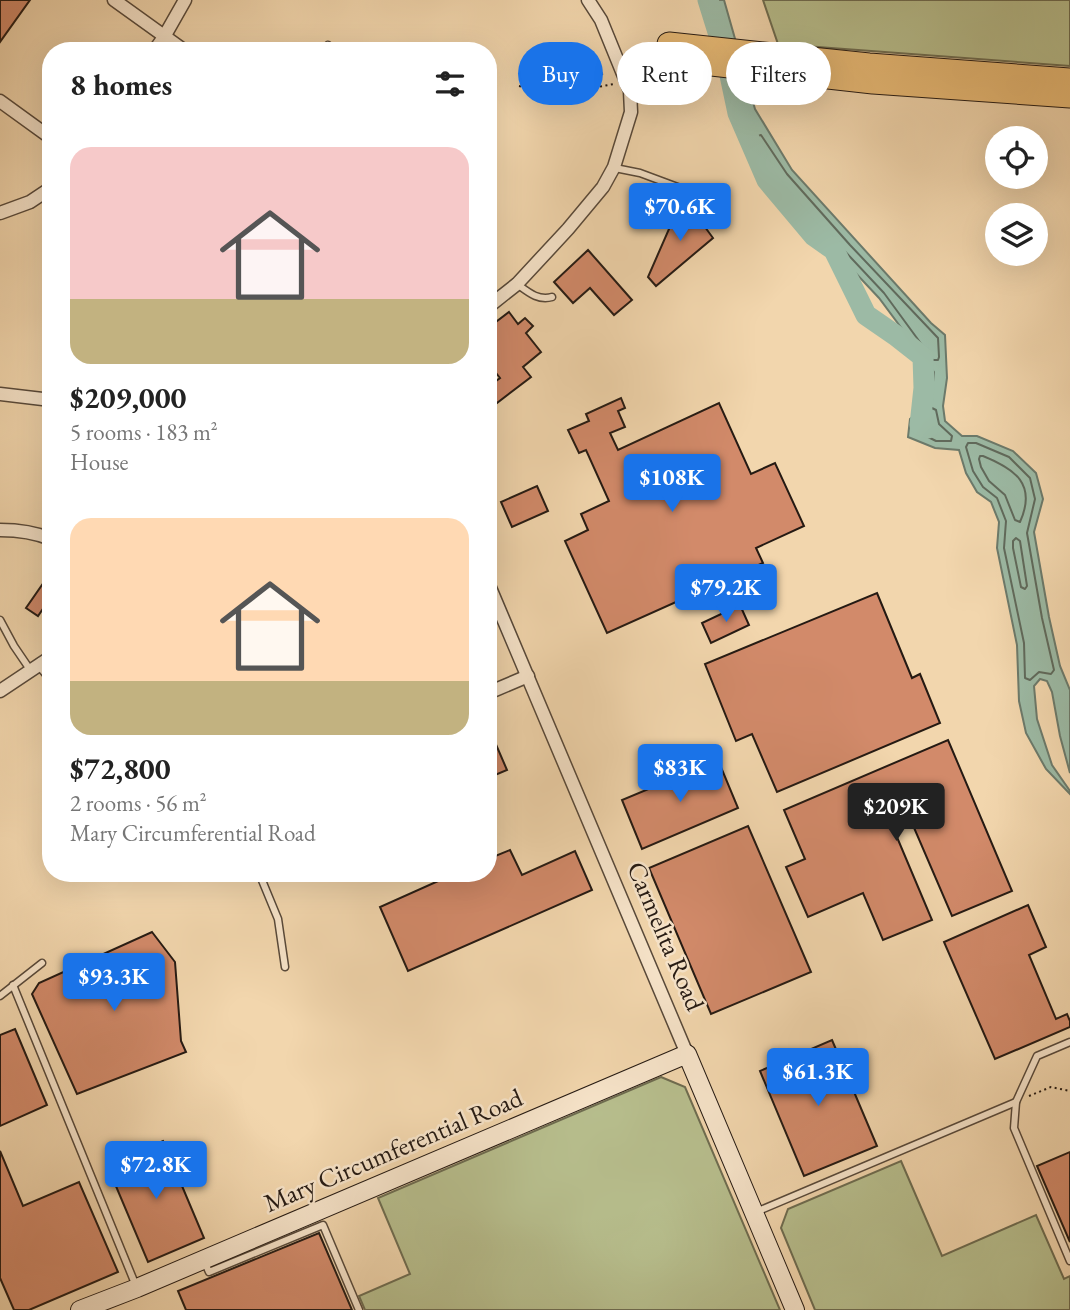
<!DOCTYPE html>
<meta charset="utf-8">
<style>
:root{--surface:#fff;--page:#f6f6f6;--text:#222;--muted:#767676;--accent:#1a73e8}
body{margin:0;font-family:"EB Garamond",serif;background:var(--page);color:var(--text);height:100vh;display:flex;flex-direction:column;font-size:26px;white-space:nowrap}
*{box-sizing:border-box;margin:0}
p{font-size:23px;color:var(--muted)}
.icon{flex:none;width:38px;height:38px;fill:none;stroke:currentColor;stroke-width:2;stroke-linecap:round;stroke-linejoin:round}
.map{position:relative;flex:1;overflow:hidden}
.drawer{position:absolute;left:42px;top:42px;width:455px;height:840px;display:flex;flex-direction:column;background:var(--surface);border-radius:28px;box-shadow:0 7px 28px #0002}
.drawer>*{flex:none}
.top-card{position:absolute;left:518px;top:42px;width:446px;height:63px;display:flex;gap:14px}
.controls{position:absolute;left:985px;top:126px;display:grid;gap:14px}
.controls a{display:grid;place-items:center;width:63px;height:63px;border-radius:50%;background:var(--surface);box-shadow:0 7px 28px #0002;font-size:35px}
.price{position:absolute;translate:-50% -60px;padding:0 16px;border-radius:7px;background:var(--accent);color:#fff;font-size:23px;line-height:46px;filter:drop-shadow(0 2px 4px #0008)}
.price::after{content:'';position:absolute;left:50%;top:42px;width:21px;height:16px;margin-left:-10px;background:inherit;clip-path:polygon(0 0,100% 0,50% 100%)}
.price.on{background:#222;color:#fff}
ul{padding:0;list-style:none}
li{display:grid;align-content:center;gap:14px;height:371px;padding:0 28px}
li span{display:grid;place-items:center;height:217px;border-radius:21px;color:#555}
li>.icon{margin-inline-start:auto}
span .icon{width:126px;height:126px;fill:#fffc;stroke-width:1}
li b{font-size:30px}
h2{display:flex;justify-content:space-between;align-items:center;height:84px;padding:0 28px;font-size:30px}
.tag{padding:0 24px;border-radius:32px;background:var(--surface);box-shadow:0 7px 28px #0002;font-size:24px;line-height:63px}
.tag.on{background:var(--accent);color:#fff}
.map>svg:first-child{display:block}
.green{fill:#b7be8d;stroke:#6e6c50;stroke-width:2}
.water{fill:#9cbaa5;stroke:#6c7a6b;stroke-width:2}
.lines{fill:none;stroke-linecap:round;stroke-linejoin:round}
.shore{stroke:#606a5c;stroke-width:2}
.river{stroke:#9cbaa5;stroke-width:21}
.building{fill:#d28a6a;stroke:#251a13;stroke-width:2}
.lane-casing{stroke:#58493a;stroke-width:9}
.street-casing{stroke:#58493a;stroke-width:15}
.secondary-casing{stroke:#251a13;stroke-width:20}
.highway-casing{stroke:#251a13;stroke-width:25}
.path{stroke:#251a13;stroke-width:2;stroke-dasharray:2 3.5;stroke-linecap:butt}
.lane{stroke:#f7e4ca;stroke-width:6}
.street{stroke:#f7e4ca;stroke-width:12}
.secondary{stroke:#f7e4ca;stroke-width:18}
.highway{stroke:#e9bb76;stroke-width:23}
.labels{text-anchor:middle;stroke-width:5;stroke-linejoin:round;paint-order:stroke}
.street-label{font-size:26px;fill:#251a13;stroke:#f7e4ca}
</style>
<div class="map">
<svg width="1070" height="1310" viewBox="0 0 1070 1310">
<rect width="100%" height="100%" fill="#f2d6ad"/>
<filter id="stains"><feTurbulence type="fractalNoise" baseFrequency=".00286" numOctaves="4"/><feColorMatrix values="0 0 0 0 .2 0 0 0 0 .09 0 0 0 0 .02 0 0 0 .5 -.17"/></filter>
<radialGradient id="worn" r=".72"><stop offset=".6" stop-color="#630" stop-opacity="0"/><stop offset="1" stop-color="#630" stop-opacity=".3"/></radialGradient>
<g class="green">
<path d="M763 0H1070V66L778 44Z"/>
<path d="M661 1077 685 1087 780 1310H365L359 1296 410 1274 378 1198Z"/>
<path d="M901 1161 942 1256 1036 1215 1064 1279 1070 1276V1310H815L781 1228 788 1209Z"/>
</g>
<path class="water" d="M708 0H724L755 109 792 170 931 323 945 335 947 378 943 406 945 421 962 436H977L1013 451 1036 473 1043 499 1034 532 1049 617 1060 666 1070 690V773L1060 736 1052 692 1047 681 1040 679 1034 686 1037 719 1052 765 1070 791V794L1046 769 1026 733 1019 701 1017 645 997 548 999 522 991 502 977 492 966 473 959 450 935 448 908 437 910 419C929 401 932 400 934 372L879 298 834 250 814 236 767 180 738 113 727 61Z"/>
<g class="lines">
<g class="shore">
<path d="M761 135 787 174 850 245 938 338 939 357 938 360H933L884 293 839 245 818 231 773 176 757 139 758 136Z"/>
<path d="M932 408 936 410 939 424 952 436 951 441H936L916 431 917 422Z"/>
<path d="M968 443H976L1009 457 1030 478 1035 499 1027 533 1042 618 1054 670 1051 674 1039 672 1030 680 1025 678 1024 643 1004 548 1006 521 997 498 983 487 973 471 966 447Z"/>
<path d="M980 456H983C1015 469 1037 484 1020 522L1015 520 1005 495 989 481 981 467 979 459Z"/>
<path d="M1016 538 1020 541 1027 586 1025 589 1021 587 1013 548V541Z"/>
</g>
<path class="river" d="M708 0 727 61 738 113 767 180 814 236 834 250 866 315 895 335 923 357 924 388 920 425 928 428"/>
</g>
<g class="building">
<path d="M0 0H30L0 42Z"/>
<path d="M584 50 591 63 594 61 602 74 590 81 580 63 577 64 573 56Z"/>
<path d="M683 197 713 238 656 286 648 277Z"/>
<path d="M588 250 632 300 614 315 590 288 573 303 554 282Z"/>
<path d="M509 312 518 324 525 318 533 326 526 333 541 352 523 367 531 377 493 406 488 400V387L500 378 488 363V328Z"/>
<path d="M621 398 625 408 618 411 625 427 610 433 618 450 719 403 751 474 775 463 804 526 756 548 763 563 607 633 565 541 588 530 581 514 609 501 586 450 579 453 568 430 589 421 586 414Z"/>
<path d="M537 486 548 511 512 527 501 502Z"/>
<path d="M51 572V597L38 616 26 608Z"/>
<path d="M877 593 912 678 920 674 940 723 777 792 752 734 736 741 705 664Z"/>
<path d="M740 605 749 625 711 643 702 623Z"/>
<path d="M488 726 507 770 488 778Z"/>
<path d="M948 740 1012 891 952 916 909 816 891 823 932 920 883 940 863 893 808 917 786 867 805 859 784 810Z"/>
<path d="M718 760 738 808 642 849 622 800Z"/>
<path d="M748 826 811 972 711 1014 649 868Z"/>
<path d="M510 850 522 875 575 851 592 890 408 971 380 907 456 873H488V859Z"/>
<path d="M1028 905 1046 947 1029 955 1056 1019 1067 1014 1070 1021V1027L995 1059 944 942Z"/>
<path d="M152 932 175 962 181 1041 186 1052 77 1094 32 994 39 983Z"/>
<path d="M15 1029 47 1105 0 1126V1035Z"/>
<path d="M832 1040 877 1146 804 1176 760 1071Z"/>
<path d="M163 1141 204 1238 148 1262 107 1165Z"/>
<path d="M0 1151 23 1206 79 1182 118 1272 29 1310H14L0 1278Z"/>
<path d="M1070 1152V1242L1037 1166Z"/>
<path d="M319 1233 352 1310H186L178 1291Z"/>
</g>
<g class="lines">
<g class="lane-casing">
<g id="lane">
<path d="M324 51 328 45"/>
<path d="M615 168 640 173 683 189"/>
<path d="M517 284C528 292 538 301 552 297"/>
<path d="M0 620 14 646 31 671"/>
<path d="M259 873 278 919 285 967"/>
<path d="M13 985 136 1286"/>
<path d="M0 996 42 963"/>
<path d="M1070 1042 1037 1056 1016 1102 1014 1128 1070 1261"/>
<path d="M756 1212 1016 1102"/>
<path d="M205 1263 209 1272 323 1225 359 1310"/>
</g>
</g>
<g class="street-casing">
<g id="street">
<path d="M114 0 185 51"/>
<path d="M154 51 164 37 185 0"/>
<path d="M0 101 51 138"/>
<path d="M0 213 30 202 51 188"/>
<path d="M488 307 517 284 568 229 603 187 614 167 631 112 630 91 601 20 588 0"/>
<path d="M0 394 51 400"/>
<path d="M0 530C18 530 34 532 51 539"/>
<path d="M488 583 687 1054"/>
<path d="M41 664 51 676"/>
<path d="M0 691 51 657"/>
<path d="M488 693 528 676"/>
</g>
</g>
<g class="secondary-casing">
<path id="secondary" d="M80 1310 137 1288 687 1054 795 1310"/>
</g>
<g class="highway-casing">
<g id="highway">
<path d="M669 44 869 65 1070 80"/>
<path d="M676 60 873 82 1070 96"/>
</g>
</g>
<g class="path">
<path d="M519 86 558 94 614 84"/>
<path d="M640 86 658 92 667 86 668 76"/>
<path d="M1029 1096 1051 1087 1070 1091"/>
</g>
<use href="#lane" class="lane"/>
<use href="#street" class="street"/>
<use href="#secondary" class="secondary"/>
<use href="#highway" class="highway"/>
</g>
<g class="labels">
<g class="street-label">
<text transform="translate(666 936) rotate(67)" y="9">Carmelita Road</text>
<text transform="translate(393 1150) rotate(-23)" y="9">Mary Circumferential Road</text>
</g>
</g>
<rect width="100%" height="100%" filter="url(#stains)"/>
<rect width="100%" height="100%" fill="url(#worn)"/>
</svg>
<div class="controls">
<a><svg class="icon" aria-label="locate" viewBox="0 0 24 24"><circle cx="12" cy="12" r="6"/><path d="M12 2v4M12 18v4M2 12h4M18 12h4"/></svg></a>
<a><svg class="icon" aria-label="layers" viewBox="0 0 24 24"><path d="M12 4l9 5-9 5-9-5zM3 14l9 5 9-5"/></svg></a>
</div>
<b class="price" style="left:680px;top:243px">$70.6K</b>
<b class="price" style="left:672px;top:514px">$108K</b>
<b class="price" style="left:726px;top:624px">$79.2K</b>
<b class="price" style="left:680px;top:804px">$83K</b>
<b class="price on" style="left:896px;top:843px">$209K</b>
<b class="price" style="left:114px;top:1013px">$93.3K</b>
<b class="price" style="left:818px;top:1108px">$61.3K</b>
<b class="price" style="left:156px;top:1201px">$72.8K</b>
<div class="top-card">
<a class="tag on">Buy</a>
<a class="tag">Rent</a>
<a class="tag">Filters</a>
</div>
<section class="drawer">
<h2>8 homes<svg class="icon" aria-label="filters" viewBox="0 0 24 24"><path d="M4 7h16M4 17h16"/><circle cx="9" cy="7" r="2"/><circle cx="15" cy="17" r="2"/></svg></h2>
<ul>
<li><span style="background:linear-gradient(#f6c9c9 70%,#c2b280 0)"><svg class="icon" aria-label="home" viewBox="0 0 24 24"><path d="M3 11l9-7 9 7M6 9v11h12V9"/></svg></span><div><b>$209,000</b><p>5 rooms · 183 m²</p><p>House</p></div></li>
<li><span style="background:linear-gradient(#ffd9b3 75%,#c2b280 0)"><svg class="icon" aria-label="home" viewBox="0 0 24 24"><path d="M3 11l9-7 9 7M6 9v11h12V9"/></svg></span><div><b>$72,800</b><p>2 rooms · 56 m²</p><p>Mary Circumferential Road</p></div></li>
</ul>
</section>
</div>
